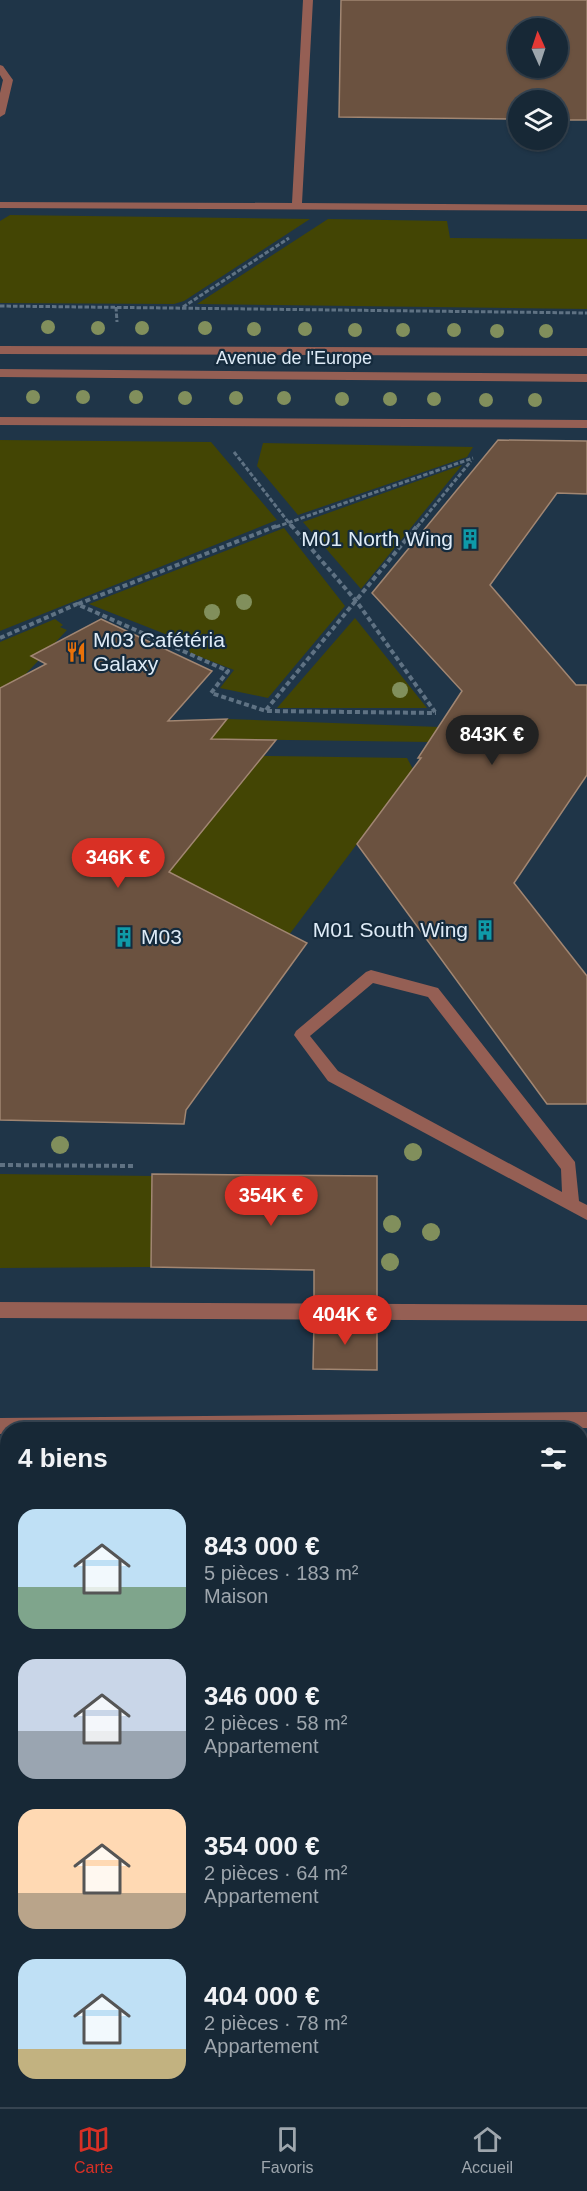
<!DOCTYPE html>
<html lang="fr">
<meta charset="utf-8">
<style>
:root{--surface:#172836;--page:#20303e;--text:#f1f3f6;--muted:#9ea6ad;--line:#364451;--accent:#d93025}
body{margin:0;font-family:Arial,sans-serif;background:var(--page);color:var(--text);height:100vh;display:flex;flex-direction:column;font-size:22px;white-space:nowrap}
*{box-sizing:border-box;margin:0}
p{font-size:20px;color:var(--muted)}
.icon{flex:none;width:33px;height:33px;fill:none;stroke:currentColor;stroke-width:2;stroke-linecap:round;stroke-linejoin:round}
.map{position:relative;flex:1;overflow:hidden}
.details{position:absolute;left:0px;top:1422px;width:588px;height:686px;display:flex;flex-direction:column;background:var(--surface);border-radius:24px 24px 0 0;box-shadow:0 2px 4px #0004,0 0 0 2px var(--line)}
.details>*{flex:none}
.needle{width:39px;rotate:357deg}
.buttons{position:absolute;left:508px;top:18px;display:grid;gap:12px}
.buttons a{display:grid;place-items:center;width:60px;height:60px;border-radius:50%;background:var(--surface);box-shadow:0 2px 4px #0004,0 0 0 2px var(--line);font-size:30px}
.price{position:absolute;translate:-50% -51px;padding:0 14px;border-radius:21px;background:var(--accent);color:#fff;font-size:20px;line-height:39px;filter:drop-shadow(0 2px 3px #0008)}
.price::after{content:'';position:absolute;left:50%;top:36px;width:18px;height:14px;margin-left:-9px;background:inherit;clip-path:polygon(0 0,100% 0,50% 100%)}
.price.selected{background:#222;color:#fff}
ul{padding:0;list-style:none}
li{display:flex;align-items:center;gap:18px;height:150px;padding:0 18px}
li span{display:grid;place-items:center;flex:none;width:168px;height:120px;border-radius:18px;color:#555}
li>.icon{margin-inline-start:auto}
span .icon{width:72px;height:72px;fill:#fffc;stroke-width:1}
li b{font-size:26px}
h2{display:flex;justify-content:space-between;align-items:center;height:72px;padding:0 18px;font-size:26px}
.menu{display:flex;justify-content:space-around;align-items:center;height:84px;border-top:2px solid var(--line);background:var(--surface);font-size:16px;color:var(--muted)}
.menu a{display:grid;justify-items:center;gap:3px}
.menu .selected{color:var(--accent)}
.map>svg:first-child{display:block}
.green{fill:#434504}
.building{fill:#6b5240;stroke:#a18672;stroke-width:1.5;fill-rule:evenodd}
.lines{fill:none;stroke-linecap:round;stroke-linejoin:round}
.path-far2{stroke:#5f7283;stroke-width:3;stroke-dasharray:4.5 2;stroke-linecap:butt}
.path-far1{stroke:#5f7283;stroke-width:4;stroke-dasharray:5 3;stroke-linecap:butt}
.path{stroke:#5f7283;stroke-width:4.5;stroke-dasharray:8 4;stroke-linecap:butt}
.lane{fill:#955f54;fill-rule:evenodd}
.street{fill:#955f54;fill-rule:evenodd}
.tree{fill:#818f5c}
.labels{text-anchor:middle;stroke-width:4.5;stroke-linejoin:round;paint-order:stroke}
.far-street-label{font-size:18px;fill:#deebf7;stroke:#152b3d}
.poi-label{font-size:21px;fill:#deebf7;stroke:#152b3d;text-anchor:end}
</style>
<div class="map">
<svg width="587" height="2107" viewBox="0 0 587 2107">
<rect width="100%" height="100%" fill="#1f3548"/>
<g class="green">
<path d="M10 215 310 219 184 301 174 304 0 303V221Z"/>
<path d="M328 219 447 221 450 238 587 239V309L197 304Z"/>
<path d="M0 440 211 442 277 520 0 631Z"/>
<path d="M263 443 473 447 467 457 298 515 257 466Z"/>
<path d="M462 465 361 589 303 522Z"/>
<path d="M284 528 345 606 268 698 220 688 234 670 190 653 188 643 89 604Z"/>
<path d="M355 618 427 708H277Z"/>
<path d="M55 619 63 625 60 627 67 630 53 645 32 656 39 660 0 701V642Z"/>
<path d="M227 719 439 727 428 742 211 739Z"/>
<path d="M197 755 407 758 413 769 277 951 234 906 196 886 153 892Z"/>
<path d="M0 1174 152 1176 151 1267 0 1268Z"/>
</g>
<g class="building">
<path d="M341 0H587V120H558V100H519V119L339 117ZM519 28H558V68H519Z"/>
<path d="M498 440 587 441V494L557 493 490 585 576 685H587V775L514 883 587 976V1104H547L357 844 421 758H418L462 691 372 593Z"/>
<path d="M101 619 212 671 168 721 227 719 211 739 276 740 169 872 307 943 186 1110 184 1124 0 1120V688L46 664 31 656Z"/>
<path d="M152 1174 377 1176V1302L314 1301V1270L151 1267Z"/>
<path d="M314 1322H377V1370L313 1369Z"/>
</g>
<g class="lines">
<g class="path-far2">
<path d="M0 306 587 313"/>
<path d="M116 307 117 322"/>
<path d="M183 307 289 238"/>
<path d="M234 452 292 527"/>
<path d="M276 527 473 458"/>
<path d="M417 527 471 461"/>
</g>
<g class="path-far1">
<path d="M291 525 357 602 435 712"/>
<path d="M78 604 279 525"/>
<path d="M0 638 77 604 228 671 211 693 266 711 436 713"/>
<path d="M266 710 418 525"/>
<path d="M0 1165 136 1166"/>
</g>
<g class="path">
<path d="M0 1922 8 1920"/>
<path d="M580 1967H587"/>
</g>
<g class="lane">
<path d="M303 0H313L302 203 587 205V211L0 208V202L292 203Z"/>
<path d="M0 65 3 66 13 80 5 114 0 117V93L3 80 0 75Z"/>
<path d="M0 346 587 348V356L0 354Z"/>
<path d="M0 369 587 374V382L0 377Z"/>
<path d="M0 417 587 420V428L0 425Z"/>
<path d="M371 970 438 988 575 1162 579 1201 587 1205V1220L328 1081 294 1035 296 1031 366 972ZM373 983 428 997 561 1169 562 1192 338 1071 310 1036Z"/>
<path d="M0 1302 587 1305V1321L0 1318Z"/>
<path d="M587 1412V1428L8 1430V1434H0V1418Z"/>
</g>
<g class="street">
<rect x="0" y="1995" width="8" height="20"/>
<rect x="580" y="2007" width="7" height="20"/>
</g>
</g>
<g class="tree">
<circle cx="48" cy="327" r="7"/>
<circle cx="98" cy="328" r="7"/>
<circle cx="142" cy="328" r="7"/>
<circle cx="205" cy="328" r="7"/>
<circle cx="254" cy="329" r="7"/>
<circle cx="305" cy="329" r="7"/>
<circle cx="355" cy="330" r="7"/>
<circle cx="403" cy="330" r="7"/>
<circle cx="454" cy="330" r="7"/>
<circle cx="497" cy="331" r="7"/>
<circle cx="546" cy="331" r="7"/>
<circle cx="33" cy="397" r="7"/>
<circle cx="83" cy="397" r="7"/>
<circle cx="136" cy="397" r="7"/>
<circle cx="185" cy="398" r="7"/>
<circle cx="236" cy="398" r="7"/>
<circle cx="284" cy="398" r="7"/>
<circle cx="342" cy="399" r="7"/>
<circle cx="390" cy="399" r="7"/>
<circle cx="434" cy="399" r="7"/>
<circle cx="486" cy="400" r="7"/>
<circle cx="535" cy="400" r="7"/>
<circle cx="244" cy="602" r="8"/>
<circle cx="212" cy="612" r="8"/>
<circle cx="400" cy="690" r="8"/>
<circle cx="60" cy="1145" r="9"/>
<circle cx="413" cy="1152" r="9"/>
<circle cx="392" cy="1224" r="9"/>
<circle cx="431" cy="1232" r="9"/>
<circle cx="390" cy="1262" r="9"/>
</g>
<defs>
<g id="building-bare" transform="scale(1.62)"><path d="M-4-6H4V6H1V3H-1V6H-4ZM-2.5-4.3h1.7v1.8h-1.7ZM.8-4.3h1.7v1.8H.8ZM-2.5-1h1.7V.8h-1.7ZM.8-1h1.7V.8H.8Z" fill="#0f9aa8" stroke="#152b3d" stroke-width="2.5" paint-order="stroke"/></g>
<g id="restaurant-bare" transform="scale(1.62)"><path d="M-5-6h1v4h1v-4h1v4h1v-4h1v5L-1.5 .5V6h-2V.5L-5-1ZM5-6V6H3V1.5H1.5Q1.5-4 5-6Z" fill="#e8710a" stroke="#152b3d" stroke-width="2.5" paint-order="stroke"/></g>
</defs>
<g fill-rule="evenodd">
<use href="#building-bare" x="470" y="539"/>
<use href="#restaurant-bare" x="76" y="652"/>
<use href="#building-bare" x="485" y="930"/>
<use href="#building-bare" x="124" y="937"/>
</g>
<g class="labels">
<g class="far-street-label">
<text x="294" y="364">Avenue de l'Europe</text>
</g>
<g class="poi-label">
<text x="453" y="546">M01 North Wing</text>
<text x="93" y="647" text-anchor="start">M03 Cafétéria<tspan x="93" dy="24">Galaxy</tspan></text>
<text x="468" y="937">M01 South Wing</text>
<text x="141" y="944" text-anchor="start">M03</text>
</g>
</g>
</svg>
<div class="buttons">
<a><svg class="needle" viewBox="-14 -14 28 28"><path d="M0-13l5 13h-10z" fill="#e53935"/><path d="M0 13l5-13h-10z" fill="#9ea6ad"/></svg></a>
<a><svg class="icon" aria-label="layers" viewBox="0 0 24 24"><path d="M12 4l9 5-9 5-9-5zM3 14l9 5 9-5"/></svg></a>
</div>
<b class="price selected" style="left:492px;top:766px">843K €</b>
<b class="price" style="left:118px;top:889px">346K €</b>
<b class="price" style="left:271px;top:1227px">354K €</b>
<b class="price" style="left:345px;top:1346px">404K €</b>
<section class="details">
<h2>4 biens<svg class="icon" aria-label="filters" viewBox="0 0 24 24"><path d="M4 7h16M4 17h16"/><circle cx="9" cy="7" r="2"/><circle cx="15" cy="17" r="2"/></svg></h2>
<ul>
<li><span style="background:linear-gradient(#bfe0f5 65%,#7fa58c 0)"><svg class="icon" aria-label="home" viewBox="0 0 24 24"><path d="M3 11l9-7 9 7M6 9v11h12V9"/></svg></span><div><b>843 000 €</b><p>5 pièces · 183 m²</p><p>Maison</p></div></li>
<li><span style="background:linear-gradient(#c9d6e8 60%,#9aa5b1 0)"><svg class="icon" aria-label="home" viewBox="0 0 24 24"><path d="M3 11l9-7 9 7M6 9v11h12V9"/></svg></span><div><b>346 000 €</b><p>2 pièces · 58 m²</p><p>Appartement</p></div></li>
<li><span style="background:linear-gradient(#ffd9b3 70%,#b9a48a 0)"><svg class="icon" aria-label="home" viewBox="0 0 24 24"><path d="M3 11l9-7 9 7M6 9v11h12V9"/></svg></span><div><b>354 000 €</b><p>2 pièces · 64 m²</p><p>Appartement</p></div></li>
<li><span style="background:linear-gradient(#bfe0f5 75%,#c2b280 0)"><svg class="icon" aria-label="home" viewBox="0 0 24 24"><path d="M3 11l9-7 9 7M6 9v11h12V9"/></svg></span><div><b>404 000 €</b><p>2 pièces · 78 m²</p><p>Appartement</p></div></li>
</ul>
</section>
</div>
<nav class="menu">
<a class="selected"><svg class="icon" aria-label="map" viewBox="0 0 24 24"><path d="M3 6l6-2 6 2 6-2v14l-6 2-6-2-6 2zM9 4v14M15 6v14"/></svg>Carte</a>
<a><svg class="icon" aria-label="saved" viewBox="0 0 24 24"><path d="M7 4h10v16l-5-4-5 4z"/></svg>Favoris</a>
<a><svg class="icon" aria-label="home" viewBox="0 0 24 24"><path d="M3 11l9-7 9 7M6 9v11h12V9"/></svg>Accueil</a>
</nav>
